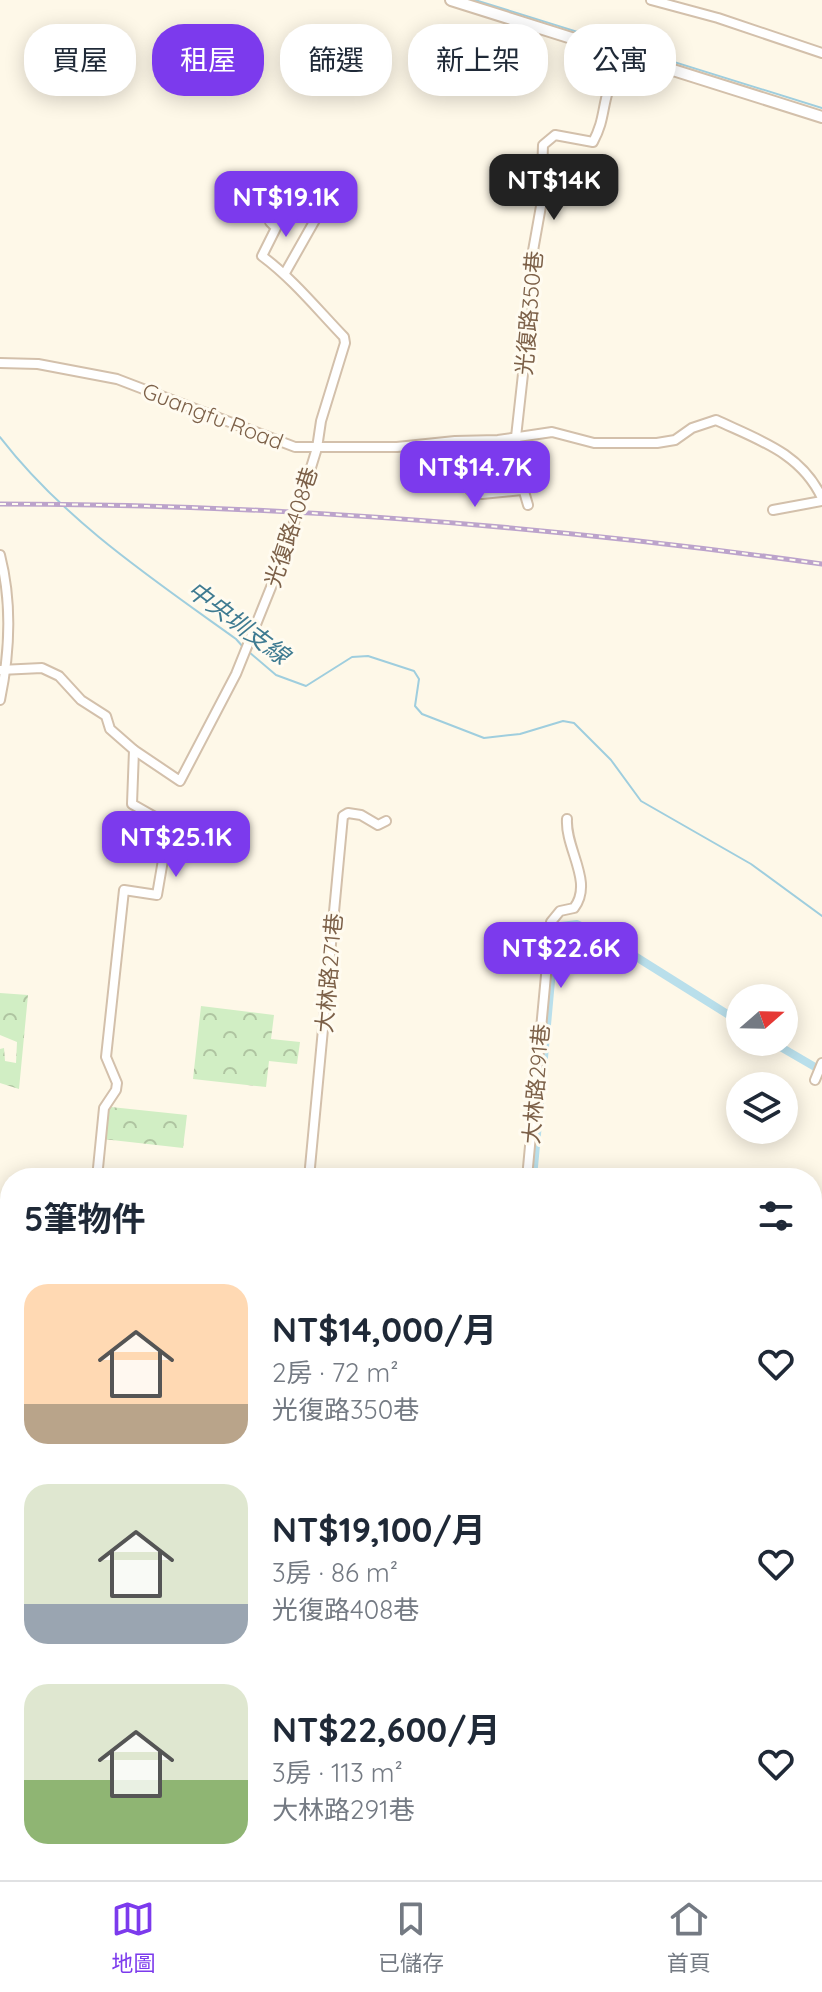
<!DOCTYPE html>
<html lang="zh-TW">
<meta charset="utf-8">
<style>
:root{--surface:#fff;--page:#f6f6f7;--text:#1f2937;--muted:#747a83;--line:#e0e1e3;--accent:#7c3aed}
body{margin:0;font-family:Quicksand,"Noto Sans TC",sans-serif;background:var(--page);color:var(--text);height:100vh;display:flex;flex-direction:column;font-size:30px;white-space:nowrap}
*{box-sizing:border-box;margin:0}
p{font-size:26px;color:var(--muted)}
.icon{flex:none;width:44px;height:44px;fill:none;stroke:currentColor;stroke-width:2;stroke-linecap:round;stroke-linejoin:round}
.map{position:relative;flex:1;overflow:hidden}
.panel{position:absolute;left:0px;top:1168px;width:822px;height:712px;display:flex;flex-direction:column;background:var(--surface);border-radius:32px 32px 0 0;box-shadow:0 4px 20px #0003}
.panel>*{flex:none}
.guide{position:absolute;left:24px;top:24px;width:774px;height:72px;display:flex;gap:16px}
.needle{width:52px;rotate:70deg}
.buttons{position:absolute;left:726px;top:984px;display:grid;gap:16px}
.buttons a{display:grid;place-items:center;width:72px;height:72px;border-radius:50%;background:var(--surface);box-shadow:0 4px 20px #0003;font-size:40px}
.price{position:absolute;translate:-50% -68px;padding:0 18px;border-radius:16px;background:var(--accent);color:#fff;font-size:26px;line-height:52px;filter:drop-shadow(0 2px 4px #0008)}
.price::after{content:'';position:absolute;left:50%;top:48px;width:24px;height:18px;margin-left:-12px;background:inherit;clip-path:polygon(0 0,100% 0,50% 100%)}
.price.on{background:#222;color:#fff}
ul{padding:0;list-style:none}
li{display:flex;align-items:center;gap:24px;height:200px;padding:0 24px}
li span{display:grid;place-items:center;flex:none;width:224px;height:160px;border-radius:24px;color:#555}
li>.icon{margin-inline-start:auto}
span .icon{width:96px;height:96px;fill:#fffc;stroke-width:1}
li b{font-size:34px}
h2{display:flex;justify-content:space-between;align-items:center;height:96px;padding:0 24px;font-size:34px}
.tag{padding:0 28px;border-radius:32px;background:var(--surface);box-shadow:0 4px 20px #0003;font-size:28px;line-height:72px}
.tag.on{background:var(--accent);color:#fff}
.tabs{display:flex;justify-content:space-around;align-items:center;height:112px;border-top:2px solid var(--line);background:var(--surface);font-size:22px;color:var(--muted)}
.tabs a{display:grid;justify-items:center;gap:4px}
.tabs .on{color:var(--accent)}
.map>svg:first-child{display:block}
.industrial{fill:#efe9e1}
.forest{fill:url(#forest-crowns)}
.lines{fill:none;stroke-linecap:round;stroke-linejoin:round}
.stream{stroke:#9fcede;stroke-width:2}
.canal{stroke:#b9dfeb;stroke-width:8}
.river{stroke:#b9dfeb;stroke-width:12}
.minor-casing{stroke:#d3c0ab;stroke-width:12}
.tertiary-casing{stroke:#d3c0ab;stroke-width:14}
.minor{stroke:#fff;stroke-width:8}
.tertiary{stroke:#fff;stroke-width:10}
.rail-casing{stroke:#bca3cb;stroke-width:5}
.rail{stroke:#fffbf0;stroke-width:2;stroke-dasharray:6;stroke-linecap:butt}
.labels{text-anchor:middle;stroke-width:6;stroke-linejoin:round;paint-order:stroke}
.street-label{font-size:22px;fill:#7c6048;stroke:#fffbf0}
.water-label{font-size:24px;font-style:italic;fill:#3f7b91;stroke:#fffbf0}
</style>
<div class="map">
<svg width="822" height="1880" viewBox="0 0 822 1880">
<defs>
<pattern id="forest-crowns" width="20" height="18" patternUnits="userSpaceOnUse" patternTransform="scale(2)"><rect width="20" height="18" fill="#d1eec4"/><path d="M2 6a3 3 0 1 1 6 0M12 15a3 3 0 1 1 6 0" fill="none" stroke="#afc4a1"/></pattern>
</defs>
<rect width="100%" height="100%" fill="#fef8e8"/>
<path class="industrial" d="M4 1803H10V1870H95V1880H0Z"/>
<g class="forest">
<path d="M0 993 28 995 19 1089 0 1083V1049L4 1048 5 1061 16 1063 17 1042 0 1035Z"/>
<path d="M201 1006 274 1015 271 1039 300 1042 297 1064 269 1061 266 1087 193 1079Z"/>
<path d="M111 1107 187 1115 183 1148 103 1139 106 1111Z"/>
</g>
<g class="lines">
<g class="stream">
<path d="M475 0 822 108"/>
<path d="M0 437C64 520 151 578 236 639L244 648"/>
<path d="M249 652 276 675 306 686 352 657 368 656 414 671 419 679 415 706 422 714 484 738 520 734 563 721 574 723 611 760 641 801 751 864 822 916"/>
</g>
<g class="canal">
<path d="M772 1042 822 1071"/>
<path d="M533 1178 552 970 557 934 561 926 577 924 606 938 740 1022"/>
<path d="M0 1389 10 1399"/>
<path d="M0 1800 10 1801"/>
<path d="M479 1870 491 1880"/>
</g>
<g class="river">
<path d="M0 1621H10"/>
<path d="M716 1870 728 1880"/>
</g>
<g class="minor-casing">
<g id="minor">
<path d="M651 0 718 18 822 53"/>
<path d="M285 273 315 220"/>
<path d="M0 363 38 364 117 379 295 447H397L455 441 498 440 552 432 594 443H657L675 440 692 428 716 420C759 440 801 453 822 498"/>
<path d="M461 466 470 490 482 494 522 490"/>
<path d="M528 505 517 468 516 437 525 356 533 319 531 262 541 206 543 145 555 135 593 142C604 121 602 111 608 91 612 79 621 68 625 55"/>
<path d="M773 510 822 501"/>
<path d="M0 555C12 602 10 652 0 700"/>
<path d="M0 670 42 668 59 676 81 700 106 716 110 729 134 750 132 804 169 825 157 895 124 890 106 1057 117 1083 116 1090 104 1108 97 1178"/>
<path d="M134 750 180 781 236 674 284 555 317 448 321 421 345 343 344 337C317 309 293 279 262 256L276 228 270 222"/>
<path d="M815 1080 822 1063"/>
<path d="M309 1178 343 816 348 813 361 815 378 825 386 821"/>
<path d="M527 1178 551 922 560 911 574 908C594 882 565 849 567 819"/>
<path d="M0 1518 10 1523"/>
<path d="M0 1591 10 1581"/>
<path d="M0 1610 10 1611"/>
<path d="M0 1693V1700"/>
<path d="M0 1793 10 1796"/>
<path d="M222 1870V1880"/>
<path d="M469 1870 482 1880"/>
<path d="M685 1870 690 1880"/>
</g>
</g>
<g class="tertiary-casing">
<g id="tertiary">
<path d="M451 0 822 117"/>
<path d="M0 1252 10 1253"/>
<path d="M812 1354 822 1360"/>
</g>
</g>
<use href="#minor" class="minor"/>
<use href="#tertiary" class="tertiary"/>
<g class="rail-casing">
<path id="rail" d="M0 504C275 504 550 526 822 564"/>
</g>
<use href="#rail" class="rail"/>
</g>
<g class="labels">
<g class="street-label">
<text transform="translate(529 313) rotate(-85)" y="8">光復路350巷</text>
<text transform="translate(213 416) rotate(21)" y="8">Guangfu Road</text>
<text transform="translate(291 527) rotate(-72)" y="8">光復路408巷</text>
<text transform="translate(329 973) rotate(-85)" y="8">大林路271巷</text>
<text transform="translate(536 1084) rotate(-85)" y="8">大林路291巷</text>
</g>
<g class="water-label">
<text transform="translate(238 623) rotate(37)" y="8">中央圳支線</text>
</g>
</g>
</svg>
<div class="buttons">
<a><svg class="needle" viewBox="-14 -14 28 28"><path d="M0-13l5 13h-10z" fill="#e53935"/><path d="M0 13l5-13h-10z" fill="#747a83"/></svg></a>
<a><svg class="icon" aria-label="layers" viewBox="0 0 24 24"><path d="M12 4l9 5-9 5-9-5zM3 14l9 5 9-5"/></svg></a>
</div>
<b class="price on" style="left:554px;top:222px">NT$14K</b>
<b class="price" style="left:286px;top:239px">NT$19.1K</b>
<b class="price" style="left:475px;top:509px">NT$14.7K</b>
<b class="price" style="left:176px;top:879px">NT$25.1K</b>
<b class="price" style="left:561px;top:990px">NT$22.6K</b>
<div class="guide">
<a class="tag">買屋</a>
<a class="tag on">租屋</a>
<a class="tag">篩選</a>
<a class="tag">新上架</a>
<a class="tag">公寓</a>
</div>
<section class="panel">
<h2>5筆物件<svg class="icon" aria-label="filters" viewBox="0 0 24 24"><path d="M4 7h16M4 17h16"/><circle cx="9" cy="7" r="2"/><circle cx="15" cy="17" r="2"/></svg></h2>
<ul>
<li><span style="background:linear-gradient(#ffd9b3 75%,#b9a48a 0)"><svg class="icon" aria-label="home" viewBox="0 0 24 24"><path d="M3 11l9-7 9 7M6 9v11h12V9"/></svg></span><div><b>NT$14,000/月</b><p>2房 · 72 m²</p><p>光復路350巷</p></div><svg class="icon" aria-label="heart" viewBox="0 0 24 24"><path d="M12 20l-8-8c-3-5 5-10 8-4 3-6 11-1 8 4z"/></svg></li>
<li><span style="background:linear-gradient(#dfe7d0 75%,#9aa5b1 0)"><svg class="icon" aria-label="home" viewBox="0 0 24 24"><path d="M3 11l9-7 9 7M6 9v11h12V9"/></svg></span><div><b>NT$19,100/月</b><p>3房 · 86 m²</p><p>光復路408巷</p></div><svg class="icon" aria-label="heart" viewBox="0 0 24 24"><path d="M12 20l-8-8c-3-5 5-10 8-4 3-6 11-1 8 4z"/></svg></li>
<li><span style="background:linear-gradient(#dfe7d0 60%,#8fb573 0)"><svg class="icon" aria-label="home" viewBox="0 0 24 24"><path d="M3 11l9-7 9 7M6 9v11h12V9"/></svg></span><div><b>NT$22,600/月</b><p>3房 · 113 m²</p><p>大林路291巷</p></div><svg class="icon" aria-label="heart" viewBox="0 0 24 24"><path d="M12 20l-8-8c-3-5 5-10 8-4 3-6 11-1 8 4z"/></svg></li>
</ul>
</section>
</div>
<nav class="tabs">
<a class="on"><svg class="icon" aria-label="map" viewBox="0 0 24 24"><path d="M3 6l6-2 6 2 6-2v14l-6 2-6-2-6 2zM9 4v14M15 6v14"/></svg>地圖</a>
<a><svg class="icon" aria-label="saved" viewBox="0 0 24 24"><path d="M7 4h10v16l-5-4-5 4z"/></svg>已儲存</a>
<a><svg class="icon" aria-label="home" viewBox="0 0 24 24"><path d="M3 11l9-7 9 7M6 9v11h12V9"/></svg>首頁</a>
</nav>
